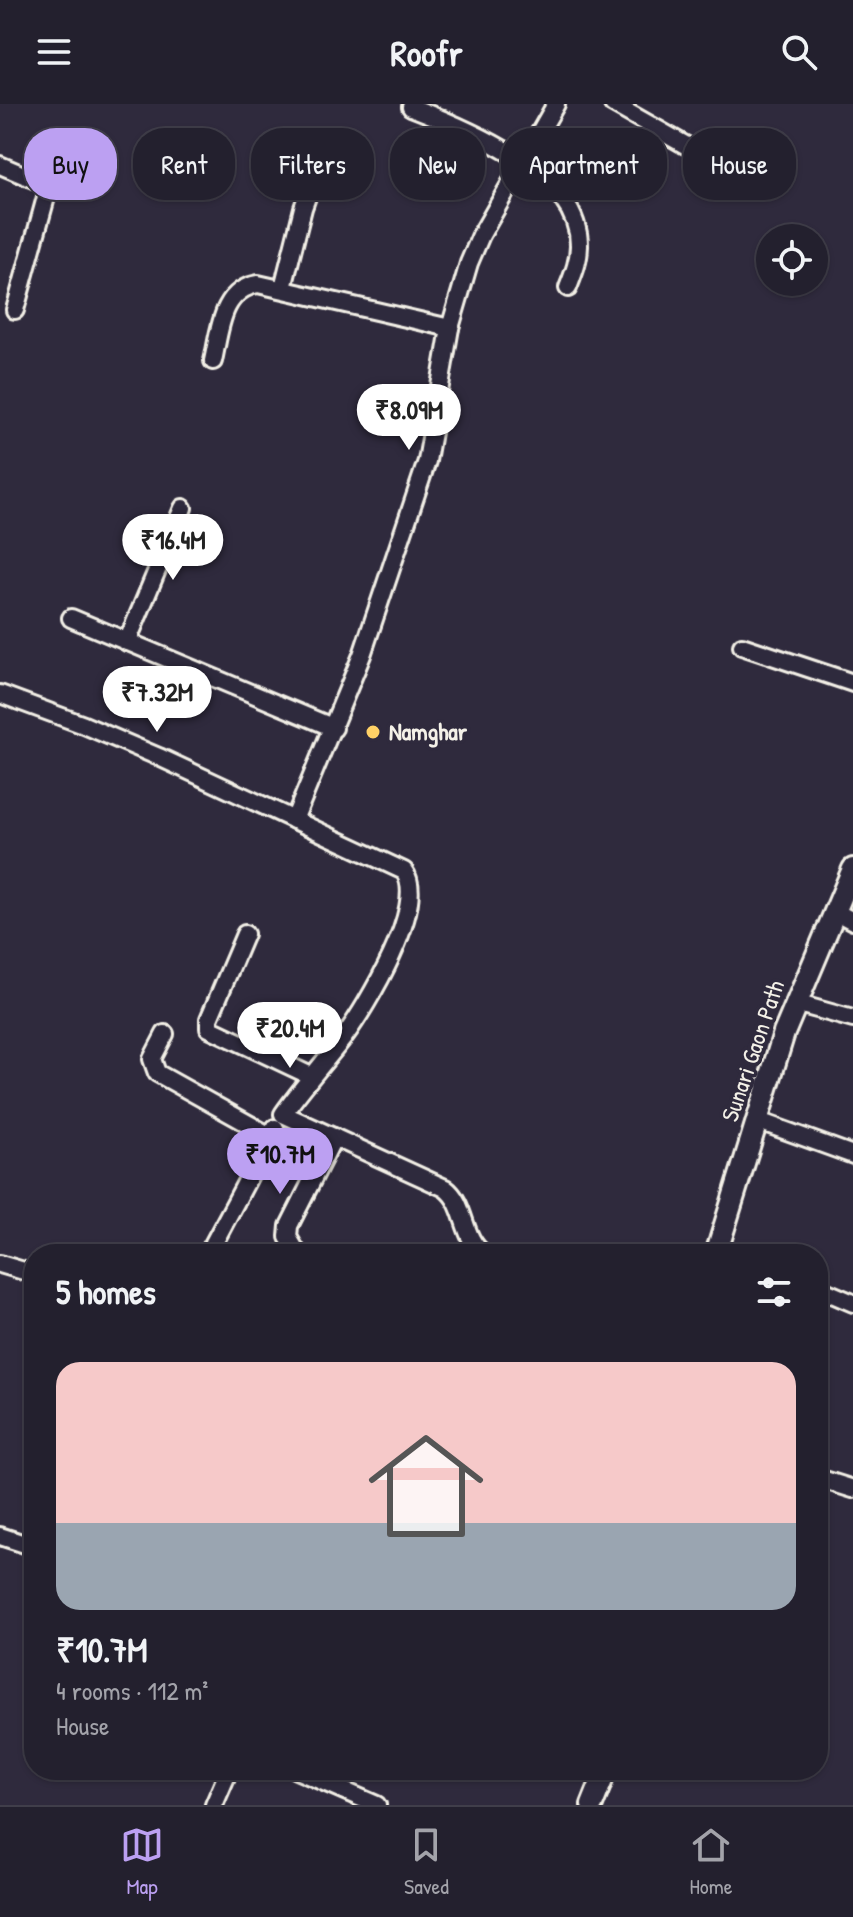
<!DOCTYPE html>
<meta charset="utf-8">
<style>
:root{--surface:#23202e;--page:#2f2d3a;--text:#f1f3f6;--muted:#a3a3aa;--line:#403e4a;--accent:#bca0f2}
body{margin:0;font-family:"Patrick Hand",sans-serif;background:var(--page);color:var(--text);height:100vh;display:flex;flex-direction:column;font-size:30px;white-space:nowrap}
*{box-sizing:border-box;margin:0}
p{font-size:26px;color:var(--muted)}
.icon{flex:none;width:44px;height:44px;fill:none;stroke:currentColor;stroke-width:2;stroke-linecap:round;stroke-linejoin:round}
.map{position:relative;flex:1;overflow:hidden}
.details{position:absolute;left:24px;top:1140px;width:804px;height:536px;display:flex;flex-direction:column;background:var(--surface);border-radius:32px;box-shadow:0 2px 6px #0004,0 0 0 2px var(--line)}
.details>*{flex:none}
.banner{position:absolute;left:24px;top:24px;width:806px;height:72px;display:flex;gap:16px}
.tools{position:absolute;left:756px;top:120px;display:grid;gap:16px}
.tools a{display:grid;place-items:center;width:72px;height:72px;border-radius:50%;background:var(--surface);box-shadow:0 2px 6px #0004,0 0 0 2px var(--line);font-size:40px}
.price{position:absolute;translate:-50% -68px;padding:0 18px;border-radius:28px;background:#fff;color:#222;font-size:26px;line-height:52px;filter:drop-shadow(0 2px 4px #0008)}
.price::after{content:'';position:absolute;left:50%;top:48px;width:24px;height:18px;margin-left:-12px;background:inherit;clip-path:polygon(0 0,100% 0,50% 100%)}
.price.current{background:var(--accent);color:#111}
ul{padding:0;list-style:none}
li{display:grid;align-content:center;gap:16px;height:424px;padding:0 32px}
li span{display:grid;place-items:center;height:248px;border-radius:24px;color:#555}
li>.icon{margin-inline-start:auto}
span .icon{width:144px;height:144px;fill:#fffc;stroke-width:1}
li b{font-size:34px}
h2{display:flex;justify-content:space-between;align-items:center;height:96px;padding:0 32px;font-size:34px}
.chip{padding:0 28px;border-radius:32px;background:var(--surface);box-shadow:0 2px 6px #0004,0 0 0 2px var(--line);font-size:28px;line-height:72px}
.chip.current{background:var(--accent);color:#111}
header{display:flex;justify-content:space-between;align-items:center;height:104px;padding:0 32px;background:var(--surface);font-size:36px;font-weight:700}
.menu{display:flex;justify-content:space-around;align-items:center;height:112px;border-top:2px solid var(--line);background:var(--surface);font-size:22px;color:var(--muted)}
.menu a{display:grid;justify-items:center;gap:4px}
.menu .current{color:var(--accent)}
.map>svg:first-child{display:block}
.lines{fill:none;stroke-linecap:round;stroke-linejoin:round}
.minor-casing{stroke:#f4f1e8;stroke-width:22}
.tertiary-casing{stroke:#f4f1e8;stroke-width:26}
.minor{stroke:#2f2a3d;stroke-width:16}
.tertiary{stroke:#2f2a3d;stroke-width:20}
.poi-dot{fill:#ffd166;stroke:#2f2a3d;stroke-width:3}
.labels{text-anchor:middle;stroke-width:7;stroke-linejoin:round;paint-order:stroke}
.poi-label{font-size:24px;font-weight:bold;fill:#f4f1e8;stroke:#2f2a3d;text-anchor:start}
.street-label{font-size:24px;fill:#f4f1e8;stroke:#2f2a3d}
</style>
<header><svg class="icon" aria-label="menu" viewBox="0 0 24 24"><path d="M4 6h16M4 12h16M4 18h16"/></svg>Roofr<svg class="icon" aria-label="search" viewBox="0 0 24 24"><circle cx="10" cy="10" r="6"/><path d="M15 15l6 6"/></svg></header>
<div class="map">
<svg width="853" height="1701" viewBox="0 0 853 1701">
<rect width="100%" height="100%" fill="#2f2a3d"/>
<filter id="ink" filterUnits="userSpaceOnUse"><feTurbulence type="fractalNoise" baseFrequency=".0125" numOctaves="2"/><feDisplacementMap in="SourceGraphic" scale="16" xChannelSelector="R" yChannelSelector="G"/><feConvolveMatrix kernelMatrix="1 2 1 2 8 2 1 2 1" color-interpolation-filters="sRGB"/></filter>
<g filter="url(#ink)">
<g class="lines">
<g class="minor-casing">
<g id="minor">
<path d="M613 0 687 42"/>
<path d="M411 3C466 24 580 70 579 142 579 157 573 171 568 184"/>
<path d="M0 61 40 78 48 86 15 206"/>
<path d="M283 184 303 104 326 39"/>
<path d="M213 257C220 226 221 186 258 180L450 224"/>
<path d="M71 514 334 624"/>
<path d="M127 538 183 404"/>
<path d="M742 542 853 579"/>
<path d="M0 590 84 621 159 653 404 767C429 800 366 903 344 933 324 959 302 983 283 1010L445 1084C467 1100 461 1134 484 1150"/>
<path d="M294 716 362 551 427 357 450 224 469 159 481 131 556 0"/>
<path d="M834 807 853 817"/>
<path d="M245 830 209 915V924L311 972"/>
<path d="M795 899 853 915"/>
<path d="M165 930 152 955 157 969 270 1032"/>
<path d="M756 1016 853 1051"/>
<path d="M208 1150 275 1024"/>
<path d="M298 1150 288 1133 289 1122 334 1033"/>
<path d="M0 1160 34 1170"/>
<path d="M818 1184 853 1199"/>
<path d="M818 1374 853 1385"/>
<path d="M0 1432 34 1443"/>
<path d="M296 1666 377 1701"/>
<path d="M214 1701 229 1666"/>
</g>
</g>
<g class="tertiary-casing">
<g id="tertiary">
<path d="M716 1150 784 929 853 765"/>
<path d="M592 1701 606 1666"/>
</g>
</g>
<use href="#minor" class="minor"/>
<use href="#tertiary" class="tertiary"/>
</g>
</g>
<circle class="poi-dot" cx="373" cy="628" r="8"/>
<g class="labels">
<g class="poi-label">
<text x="389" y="636">Namghar</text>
</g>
<g class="street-label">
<text transform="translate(753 947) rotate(-71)" y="8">Sunari Gaon Path</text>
</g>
</g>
</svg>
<div class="tools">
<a><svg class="icon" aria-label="locate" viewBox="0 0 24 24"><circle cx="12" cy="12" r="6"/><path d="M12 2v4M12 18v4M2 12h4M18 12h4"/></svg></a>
</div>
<b class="price" style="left:409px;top:348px">₹8.09M</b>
<b class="price" style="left:173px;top:478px">₹16.4M</b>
<b class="price" style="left:157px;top:630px">₹7.32M</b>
<b class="price" style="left:290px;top:966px">₹20.4M</b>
<b class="price current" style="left:280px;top:1092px">₹10.7M</b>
<div class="banner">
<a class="chip current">Buy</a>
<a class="chip">Rent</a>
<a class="chip">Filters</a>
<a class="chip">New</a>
<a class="chip">Apartment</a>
<a class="chip">House</a>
</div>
<section class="details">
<h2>5 homes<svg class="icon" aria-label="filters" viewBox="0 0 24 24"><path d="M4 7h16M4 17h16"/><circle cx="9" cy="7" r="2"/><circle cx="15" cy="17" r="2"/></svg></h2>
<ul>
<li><span style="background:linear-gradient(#f6c9c9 65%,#9aa5b1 0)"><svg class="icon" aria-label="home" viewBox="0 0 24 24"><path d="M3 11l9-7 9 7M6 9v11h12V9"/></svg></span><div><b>₹10.7M</b><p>4 rooms · 112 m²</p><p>House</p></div></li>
</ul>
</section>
</div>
<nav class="menu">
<a class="current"><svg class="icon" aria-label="map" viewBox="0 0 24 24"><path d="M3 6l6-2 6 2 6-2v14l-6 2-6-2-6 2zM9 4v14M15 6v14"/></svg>Map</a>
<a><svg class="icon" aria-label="saved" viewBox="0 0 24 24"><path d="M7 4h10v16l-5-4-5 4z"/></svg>Saved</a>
<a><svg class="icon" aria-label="home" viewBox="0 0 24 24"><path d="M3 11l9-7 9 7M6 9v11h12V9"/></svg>Home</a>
</nav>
